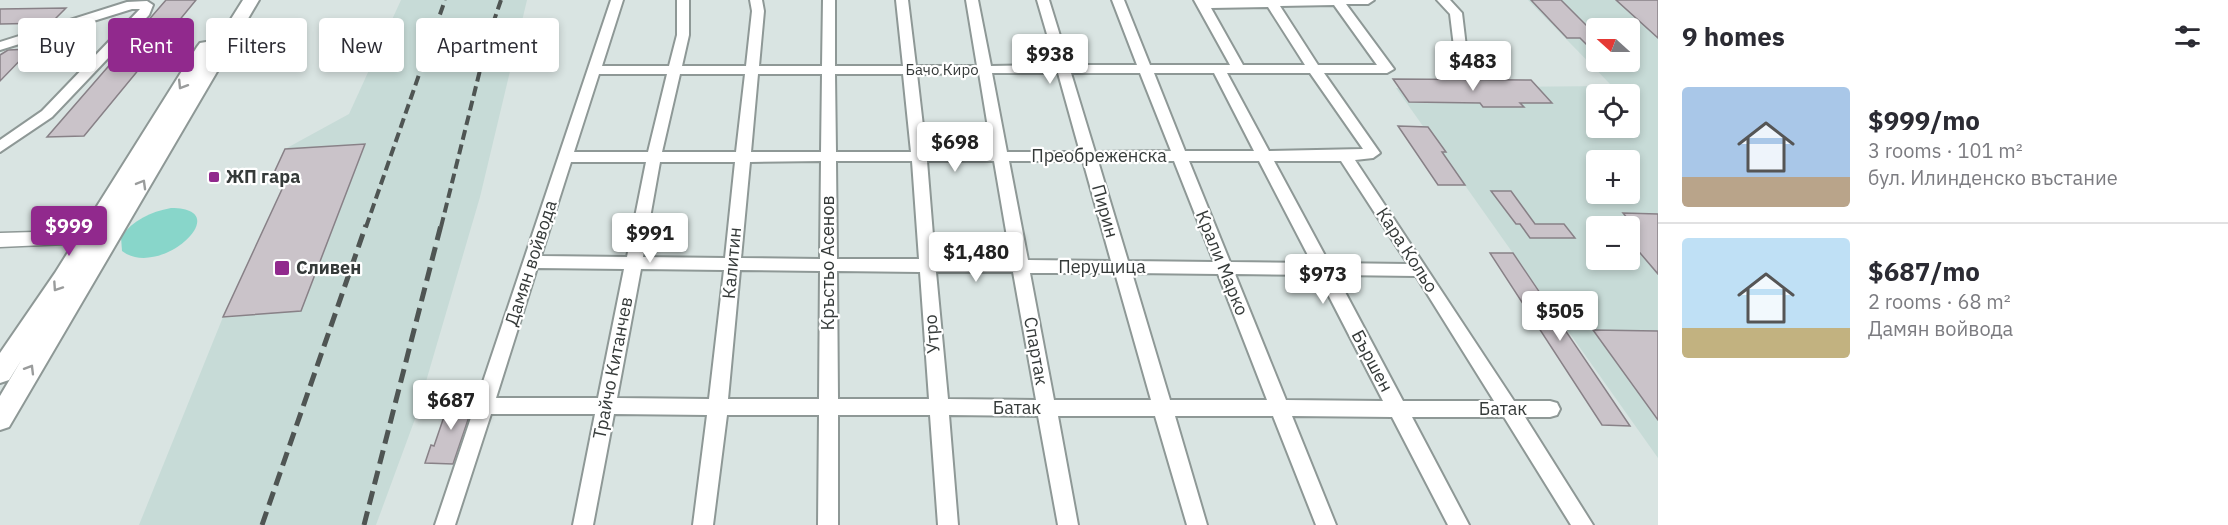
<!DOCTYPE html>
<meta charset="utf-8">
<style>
:root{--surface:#fff;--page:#f2f2f3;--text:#2b2b33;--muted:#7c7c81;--line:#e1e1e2;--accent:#91298d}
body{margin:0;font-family:"IBM Plex Sans",sans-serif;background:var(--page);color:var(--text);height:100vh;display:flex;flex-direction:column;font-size:22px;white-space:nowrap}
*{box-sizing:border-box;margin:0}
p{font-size:20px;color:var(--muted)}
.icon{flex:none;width:33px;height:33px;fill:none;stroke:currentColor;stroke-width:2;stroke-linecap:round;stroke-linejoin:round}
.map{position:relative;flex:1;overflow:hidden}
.details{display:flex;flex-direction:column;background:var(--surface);width:570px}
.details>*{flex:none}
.hud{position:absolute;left:18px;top:18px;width:570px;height:54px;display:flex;gap:12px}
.needle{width:39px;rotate:291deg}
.fabs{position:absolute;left:1586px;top:18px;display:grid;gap:12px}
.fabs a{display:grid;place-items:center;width:54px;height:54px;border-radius:6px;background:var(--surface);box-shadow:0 3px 9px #0003;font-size:30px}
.price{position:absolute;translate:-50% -51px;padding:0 14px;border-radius:6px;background:#fff;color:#222;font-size:20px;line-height:39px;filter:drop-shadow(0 2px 3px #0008)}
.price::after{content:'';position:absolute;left:50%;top:36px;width:18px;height:14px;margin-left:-9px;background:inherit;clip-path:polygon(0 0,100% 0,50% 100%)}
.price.on{background:var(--accent);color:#fff}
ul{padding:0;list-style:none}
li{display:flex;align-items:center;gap:18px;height:150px;padding:0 24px}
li+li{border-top:2px solid var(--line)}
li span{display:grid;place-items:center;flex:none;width:168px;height:120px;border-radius:6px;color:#555}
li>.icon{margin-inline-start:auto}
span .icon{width:72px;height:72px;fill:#fffc;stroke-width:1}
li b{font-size:26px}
h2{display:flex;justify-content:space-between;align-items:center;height:72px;padding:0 24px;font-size:26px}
.pill{padding:0 21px;border-radius:6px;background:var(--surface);box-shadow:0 3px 9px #0003;font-size:21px;line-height:54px}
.pill.on{background:var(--accent);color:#fff}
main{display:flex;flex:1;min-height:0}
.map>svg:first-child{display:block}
.built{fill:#c7dbd7;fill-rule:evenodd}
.green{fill:#88d6ca}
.building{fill:#cac3c9;stroke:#888187;stroke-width:1.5}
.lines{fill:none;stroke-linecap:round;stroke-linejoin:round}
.minor-casing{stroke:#8e9896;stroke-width:4}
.tertiary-casing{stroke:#8e9896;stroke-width:3}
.secondary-casing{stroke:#8e9896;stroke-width:4}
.minor{fill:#fff;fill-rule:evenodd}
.tertiary{fill:#fff;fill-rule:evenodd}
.secondary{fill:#fff;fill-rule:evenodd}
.rail-far1{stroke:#4f5553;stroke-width:4;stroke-dasharray:10 5;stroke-linecap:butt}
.rail{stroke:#4f5553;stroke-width:5;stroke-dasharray:14 7;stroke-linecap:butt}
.oneway{stroke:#9a9c9c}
.poi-dot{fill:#91298d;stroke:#fff;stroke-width:2}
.labels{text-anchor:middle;stroke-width:4.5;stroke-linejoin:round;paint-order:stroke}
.far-street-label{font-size:15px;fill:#353a39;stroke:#fff}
.street-label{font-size:18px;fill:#353a39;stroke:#fff}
.poi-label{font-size:18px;font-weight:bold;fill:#353a39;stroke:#fff;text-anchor:start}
</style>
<main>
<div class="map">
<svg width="1658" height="525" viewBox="0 0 1658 525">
<rect width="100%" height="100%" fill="#d9e4e2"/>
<g class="built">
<path d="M401 0H527L480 197 415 419 376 525H139L223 317 289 175H273L285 149 349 114Z"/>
<path d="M1528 0H1658V458L1396 88 1612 86ZM1596 28H1629V62H1596ZM1596 94H1629V128H1596ZM1596 160H1629V194H1596ZM1596 226H1629V260H1596Z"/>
</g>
<path class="green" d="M171 208C238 208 160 280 122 251L121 237C133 220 150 212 171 208Z"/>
<g class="building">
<path d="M166 0H196L84 136 47 137Z"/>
<path d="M1531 0H1561L1596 35V54L1580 38H1567Z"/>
<path d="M1616 0H1658V38Z"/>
<path d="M66 8 51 23 0 24V9Z"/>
<path d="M31 49 0 81V55L8 50Z"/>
<path d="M1393 79 1531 80 1552 103H1520L1524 107H1483L1480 103 1409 102Z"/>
<path d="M1398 126 1428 127 1446 152H1442L1465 185H1438Z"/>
<path d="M365 144 301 311 223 317 289 174 273 175 285 149Z"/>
<path d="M1491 191H1511L1535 224H1564L1575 238H1530L1520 224H1516Z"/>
<path d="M1623 213 1658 214V274L1629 240V225H1633Z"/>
<path d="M1490 253H1513L1630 426 1602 425Z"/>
<path d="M1593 330 1658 331V420Z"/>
<path d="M451 396H476L453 464 425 463 431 445 434 446Z"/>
</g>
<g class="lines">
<g class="minor-casing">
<g id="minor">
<path d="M611 0H623L602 66H669L677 35V0H689V35L682 66H746L752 11 750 0H762L764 11 759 66H822L823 0H835V66H903L896 0H908L916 66H977L966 0H978L991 66 1056 65 1037 0H1049L1069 65H1137L1112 0H1124L1150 65H1230L1194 0H1374L1368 4H1346L1394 69 1387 73H1324L1380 153 1373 158 1355 160 1514 401H1550L1557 403 1560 409 1557 415 1550 417H1525L1593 525H1571L1504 417H1412L1469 525H1448L1392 417 1292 416 1336 525H1316L1273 416H1175L1207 525H1187L1155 416H1058L1078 525H1058L1038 416 949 415 958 525H938L930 415H838V525H818L819 415H727L713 525H693L707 415 614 414 593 525H573L595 414H491L455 525H435ZM1334 5 1377 65H1318L1280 6ZM1268 7 1305 65H1243L1211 8ZM979 73 992 152H926L917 74ZM992 73H1058L1080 152H1007ZM1071 73H1140L1171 151 1095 152ZM1154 73H1214L1254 151H1185ZM1227 73H1310L1363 149 1269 151ZM599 74H667L648 152H574ZM680 74H745L736 152H662ZM758 74H822L821 152H751ZM835 74H903L911 152H836ZM821 161 820 259 741 258 750 162ZM836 161H912L919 259H837ZM927 161H994L1011 260H935ZM1009 161H1083L1111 261 1028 260ZM1098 161H1174L1214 262 1128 261ZM1189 161H1259L1312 263 1230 262ZM1274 161H1341L1408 264 1329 263ZM571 162H646L627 257 541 256ZM660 162H735L725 258 643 257ZM537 268 624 269 598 398H496ZM641 269 724 270 709 399 617 398ZM740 270 820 271 819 399H728ZM837 271 920 272 929 399H838ZM936 272H1013L1036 400 948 399ZM1030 273H1115L1151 400H1054ZM1132 273 1218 274 1267 400H1170ZM1235 274 1318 275 1383 401 1286 400ZM1336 275 1416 276 1494 401H1403Z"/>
<path d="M1437 0H1450L1462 13 1467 55 1466 58 1461 59 1455 55 1450 14Z"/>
<path d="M147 1 153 5 149 15 52 117 0 152V140L42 111 140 9H132L0 50V42L127 2Z"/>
</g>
</g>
<g class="tertiary-casing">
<path id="tertiary" d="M104 230 111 232 114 237 111 242 0 247V233Z"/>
</g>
<g class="secondary-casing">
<path id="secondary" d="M243 0H259L9 427 0 430V396L22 359 9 380 0 383V353L55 273 197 47 200 43 206 42 214 46Z"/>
</g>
<use href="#minor" class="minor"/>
<use href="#tertiary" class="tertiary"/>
<use href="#secondary" class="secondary"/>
<g class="rail-far1">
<path d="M366 227 445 0"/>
<path d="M441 227 488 38 501 0"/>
</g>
<g class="rail">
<path d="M262 525 366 225"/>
<path d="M364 525 441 225"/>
</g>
</g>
<defs><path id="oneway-chevron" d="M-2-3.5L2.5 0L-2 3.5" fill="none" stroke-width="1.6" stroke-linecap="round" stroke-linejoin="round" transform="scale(1.5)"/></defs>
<g class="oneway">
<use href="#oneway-chevron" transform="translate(182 85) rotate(122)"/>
<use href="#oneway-chevron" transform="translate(142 184) rotate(-60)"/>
<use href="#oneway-chevron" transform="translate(57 287) rotate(124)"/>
<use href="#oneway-chevron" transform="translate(30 369) rotate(-59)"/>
</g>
<g class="poi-dot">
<rect x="208" y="171" width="12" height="12" rx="3"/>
<rect x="274" y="260" width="16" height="16" rx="3"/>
</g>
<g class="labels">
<g class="far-street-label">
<text x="942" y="75">Бачо Киро</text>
</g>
<g class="street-label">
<text x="1099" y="162">Преобреженска</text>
<text transform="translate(1105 211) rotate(74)" y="6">Пирин</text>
<text transform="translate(1407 250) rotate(57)" y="6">Кара Кольо</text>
<text transform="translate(531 263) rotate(-72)" y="6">Дамян войвода</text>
<text transform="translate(732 263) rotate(-85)" y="6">Калитин</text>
<text transform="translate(828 263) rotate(-90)" y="6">Кръстьо Асенов</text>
<text transform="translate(1222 263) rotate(68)" y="6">Крали Марко</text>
<text x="1102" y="273">Перущица</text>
<text transform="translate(932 334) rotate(-95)" y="6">Утро</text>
<text transform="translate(1036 351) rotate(80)" y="6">Спартак</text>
<text transform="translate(1372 361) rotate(62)" y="6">Бършен</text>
<text transform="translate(613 368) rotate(-79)" y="6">Трайчо Китанчев</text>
<text x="1017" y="414">Батак</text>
<text x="1503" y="415">Батак</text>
</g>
<g class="poi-label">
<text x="226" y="183">ЖП гара</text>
<text x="296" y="274">Сливен</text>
</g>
</g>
</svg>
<div class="fabs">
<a><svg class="needle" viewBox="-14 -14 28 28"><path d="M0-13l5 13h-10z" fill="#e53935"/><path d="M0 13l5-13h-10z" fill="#7c7c81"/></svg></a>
<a><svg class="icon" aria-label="locate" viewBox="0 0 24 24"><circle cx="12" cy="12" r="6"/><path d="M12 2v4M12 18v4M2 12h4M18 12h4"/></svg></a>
<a>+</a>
<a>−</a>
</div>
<b class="price" style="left:1050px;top:85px">$938</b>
<b class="price" style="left:1473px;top:92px">$483</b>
<b class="price" style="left:955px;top:173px">$698</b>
<b class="price on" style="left:69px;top:257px">$999</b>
<b class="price" style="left:650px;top:264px">$991</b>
<b class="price" style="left:976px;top:283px">$1,480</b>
<b class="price" style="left:1323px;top:305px">$973</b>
<b class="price" style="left:1560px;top:342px">$505</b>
<b class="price" style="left:451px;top:431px">$687</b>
<div class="hud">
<a class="pill">Buy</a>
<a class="pill on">Rent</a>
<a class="pill">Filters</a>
<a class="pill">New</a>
<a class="pill">Apartment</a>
</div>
</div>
<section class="details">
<h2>9 homes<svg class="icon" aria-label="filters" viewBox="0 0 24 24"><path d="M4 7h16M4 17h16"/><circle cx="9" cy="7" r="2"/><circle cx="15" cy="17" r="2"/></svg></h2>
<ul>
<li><span style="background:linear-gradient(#a9c7e8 75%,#b9a48a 0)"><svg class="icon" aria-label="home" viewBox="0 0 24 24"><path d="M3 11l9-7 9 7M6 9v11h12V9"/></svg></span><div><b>$999/mo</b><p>3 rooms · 101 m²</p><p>бул. Илинденско въстание</p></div></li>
<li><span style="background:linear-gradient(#bfe0f5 75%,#c2b280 0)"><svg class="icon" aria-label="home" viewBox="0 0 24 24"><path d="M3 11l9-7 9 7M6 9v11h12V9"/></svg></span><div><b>$687/mo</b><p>2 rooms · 68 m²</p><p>Дамян войвода</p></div></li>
</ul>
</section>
</main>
